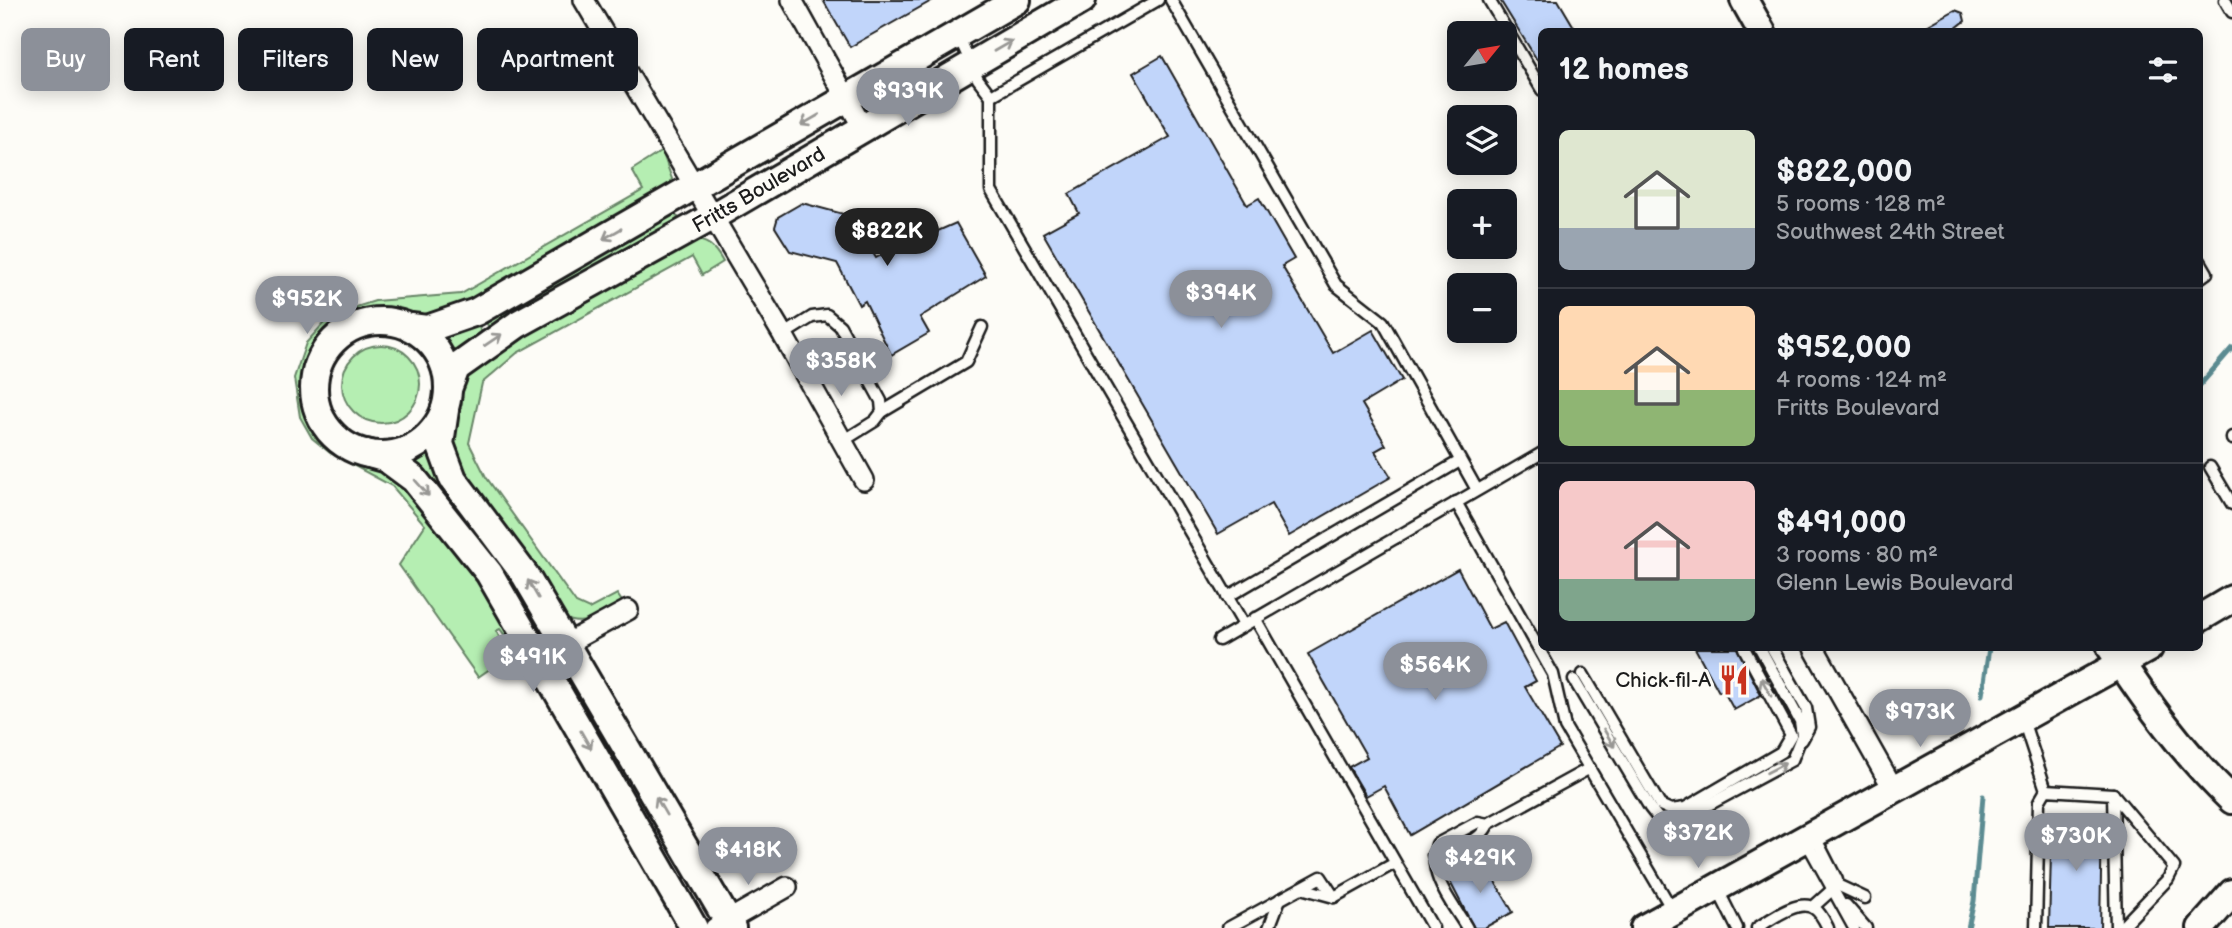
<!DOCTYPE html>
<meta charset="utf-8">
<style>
:root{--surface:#171b24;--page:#20242c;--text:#f1f3f6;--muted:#9ea1a6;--line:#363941;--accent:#8c9099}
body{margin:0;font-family:"Balsamiq Sans",sans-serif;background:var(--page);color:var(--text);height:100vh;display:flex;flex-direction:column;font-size:26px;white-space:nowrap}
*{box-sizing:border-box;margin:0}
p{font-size:23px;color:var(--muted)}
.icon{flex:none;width:38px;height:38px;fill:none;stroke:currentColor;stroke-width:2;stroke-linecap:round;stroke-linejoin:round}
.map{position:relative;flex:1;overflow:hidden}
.details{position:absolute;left:1538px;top:28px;width:665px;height:623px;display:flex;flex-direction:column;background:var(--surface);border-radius:10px;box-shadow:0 4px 18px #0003}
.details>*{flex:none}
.guide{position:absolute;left:21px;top:28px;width:665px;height:63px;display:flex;gap:14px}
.needle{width:46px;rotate:60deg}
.fabs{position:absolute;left:1447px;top:21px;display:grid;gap:14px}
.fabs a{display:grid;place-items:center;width:70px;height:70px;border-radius:10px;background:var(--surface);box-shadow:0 4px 18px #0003;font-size:35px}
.price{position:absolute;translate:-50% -60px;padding:0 16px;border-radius:24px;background:var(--accent);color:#fff;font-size:23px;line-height:46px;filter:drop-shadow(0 2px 4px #0008)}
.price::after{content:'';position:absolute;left:50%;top:42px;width:21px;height:16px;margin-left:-10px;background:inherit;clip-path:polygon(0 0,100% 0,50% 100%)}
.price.active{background:#222;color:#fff}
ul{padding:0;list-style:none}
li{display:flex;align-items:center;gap:21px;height:175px;padding:0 21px}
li+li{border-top:2px solid var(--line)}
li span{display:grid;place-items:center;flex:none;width:196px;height:140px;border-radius:10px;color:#555}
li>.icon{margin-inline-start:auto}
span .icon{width:84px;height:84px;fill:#fffc;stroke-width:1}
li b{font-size:30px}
h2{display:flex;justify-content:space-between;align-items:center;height:84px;padding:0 21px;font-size:30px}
.pill{padding:0 24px;border-radius:10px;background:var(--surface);box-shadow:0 4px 18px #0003;font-size:24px;line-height:63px}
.pill.active{background:var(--accent);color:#fff}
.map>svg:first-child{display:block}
.green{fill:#b5eeb2;stroke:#688567;stroke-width:2}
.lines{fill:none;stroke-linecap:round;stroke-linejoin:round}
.stream{stroke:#5c8c92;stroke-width:5}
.building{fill:#c1d5fa;stroke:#1c1c1c;stroke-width:2}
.lane-casing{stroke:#1c1c1c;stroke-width:15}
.street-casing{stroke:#1c1c1c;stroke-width:24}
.secondary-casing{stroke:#1c1c1c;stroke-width:32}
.lane{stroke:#fdfcf7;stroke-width:10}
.street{stroke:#fdfcf7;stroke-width:19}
.secondary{stroke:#fdfcf7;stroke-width:26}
.oneway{stroke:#989794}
.labels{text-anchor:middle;stroke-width:6;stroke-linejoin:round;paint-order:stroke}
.street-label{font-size:21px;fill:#1c1c1c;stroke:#fdfcf7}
.poi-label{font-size:21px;fill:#1c1c1c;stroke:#fdfcf7;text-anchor:end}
</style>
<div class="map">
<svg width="2232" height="928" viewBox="0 0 2232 928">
<rect width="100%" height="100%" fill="#fdfcf7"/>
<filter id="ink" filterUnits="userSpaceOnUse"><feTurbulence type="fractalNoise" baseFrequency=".0143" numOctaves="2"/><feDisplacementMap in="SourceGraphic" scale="14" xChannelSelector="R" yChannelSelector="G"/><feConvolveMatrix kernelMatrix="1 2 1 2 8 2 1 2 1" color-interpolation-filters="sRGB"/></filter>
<g filter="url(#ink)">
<g class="green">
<path d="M662 151 672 179 667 190 466 307 421 318 398 312 372 311 351 318 330 330 314 347 308 367 307 391 314 418 330 439 344 449 388 466 473 566 515 636 509 641 500 629 496 631 501 640 497 655 500 658 507 649 510 655 478 677 399 565 425 525 392 486 330 453 312 438 300 417 294 378 306 343 331 315 375 301 461 294 643 190 632 170Z"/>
<path d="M671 212 678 217 675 223 491 330 483 318Z"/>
<path d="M689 239C708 240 714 246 723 262L702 275 692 257 517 353 482 383 469 443 486 477 576 603 589 609 617 594 623 603C604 614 585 629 564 618L460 467C442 425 455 396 478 360Z"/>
<path d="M476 322 483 335 457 352 451 353 442 343 444 338Z"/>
<circle cx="381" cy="384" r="39"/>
<path d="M424 446 446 478 433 487 412 459Z"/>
<path d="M450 485 524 587 538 623H532L440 493Z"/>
</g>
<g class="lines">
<g class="stream">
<path d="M2200 385 2232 348"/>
<path d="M1982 695 1989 648"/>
<path d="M1968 928 1974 901 1983 796"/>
</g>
</g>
<g class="building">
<path d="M823 0H933L850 47Z"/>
<path d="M1500 0H1558L1577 32H1542V68Z"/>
<path d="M1955 10 1963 13 1965 21 1951 32H1916Z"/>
<path d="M1162 56 1247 205 1259 198 1294 259 1282 266 1333 353 1373 330 1402 380 1362 404 1386 445 1375 451 1391 477 1289 536 1271 504 1218 534 1043 233 1079 213 1069 194 1170 137 1133 73Z"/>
<path d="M802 203 851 216 876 258 928 229 931 234 956 223 986 276 920 317 929 333 891 355 865 301 859 305 837 263 790 251 775 227 778 217Z"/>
<path d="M1458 569 1490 629 1504 622 1536 681 1525 687 1560 747 1410 835 1384 786 1366 796 1349 767 1367 757 1308 654Z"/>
<path d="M1695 648H1737L1761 695 1734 710 1723 690 1719 692Z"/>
<path d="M2052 817 2102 819 2100 928H2049Z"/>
<path d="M1481 858 1513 912 1484 928H1474L1447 876Z"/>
</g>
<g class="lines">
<g class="lane-casing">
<g id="lane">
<path d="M1171 0 1336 285 1383 322 1477 490"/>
<path d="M1489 0 1542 90"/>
<path d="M2225 0 2232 12"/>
<path d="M958 35 978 79 991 96V190L1244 625"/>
<path d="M991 96 1158 0"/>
<path d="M2200 261 2207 273 2200 278"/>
<path d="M783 335 812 317 827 315 840 326 881 401 882 412 875 421 843 441"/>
<path d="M882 412 966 362 982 327"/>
<path d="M2232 437V439"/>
<path d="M2210 467 2232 504"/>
<path d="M1456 502 1553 674 1565 727 1673 911"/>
<path d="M1227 597 1460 461"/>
<path d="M1255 618 1433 928"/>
<path d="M1219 640 1542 453"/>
<path d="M1772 648 1806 708 1809 727 1802 740"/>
<path d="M1583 674 1660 805 1671 810 1685 808 1781 752 1791 735 1744 648"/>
<path d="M1574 680 1650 808 1658 818 1673 824 1792 760 1802 735 1800 721 1760 648"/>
<path d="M2023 720 2046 790"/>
<path d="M2113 794 2174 867 2168 879 2121 928"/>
<path d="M1806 841 1854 928"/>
<path d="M1433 855C1450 855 1482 840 1488 824L1590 768"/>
<path d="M1833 883 1865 898"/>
<path d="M1301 888 1334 897"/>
<path d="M1717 888 1737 928"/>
<path d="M1846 905 1866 928"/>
<path d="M1813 907 1833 889 1837 880 1815 837"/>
<path d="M1228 928 1321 877 1334 897 1395 863"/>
<path d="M1269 928 1280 899"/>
<path d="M1467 928C1452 903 1427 875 1437 844L1478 822 1488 824"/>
<path d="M1757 928C1770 920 1800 897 1815 909 1821 913 1825 922 1828 928"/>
<path d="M2036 928 2039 802 2046 790 2113 794 2116 928"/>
</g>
</g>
<g class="street-casing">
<g id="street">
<path d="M584 0 783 335 864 480"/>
<path d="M792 0 863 128"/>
<path d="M1814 648 1894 790"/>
<path d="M540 658 628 610"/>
<path d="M715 928 787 887"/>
</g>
</g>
<g class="secondary-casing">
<g id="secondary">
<path d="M1744 0 1762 32"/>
<circle cx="381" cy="388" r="67"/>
<path d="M411 327 427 329 476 312 1017 0"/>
<path id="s1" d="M448 389 456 368 518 324 712 217 1082 0"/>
<path d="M445 410 440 444 453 479 525 575 732 928"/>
<path d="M366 453 387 459 414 479 489 573 694 928"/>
<path d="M2200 618 2232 599"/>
<path d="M2111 648C2147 703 2184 754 2232 800"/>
<path d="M1644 928 2149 648"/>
<path d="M2201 928 2232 893"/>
</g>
</g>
<use href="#lane" class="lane"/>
<use href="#street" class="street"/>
<use href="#secondary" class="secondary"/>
</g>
<defs><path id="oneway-shaft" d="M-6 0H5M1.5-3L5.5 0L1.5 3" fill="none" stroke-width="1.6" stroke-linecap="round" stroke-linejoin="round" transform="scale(1.75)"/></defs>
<g class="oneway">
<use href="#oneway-shaft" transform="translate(1003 46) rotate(-30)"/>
<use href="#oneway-shaft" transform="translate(810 120) rotate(150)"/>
<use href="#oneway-shaft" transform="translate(612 234) rotate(150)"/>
<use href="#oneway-shaft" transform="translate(493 340) rotate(-34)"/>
<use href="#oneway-shaft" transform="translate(422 488) rotate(49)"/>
<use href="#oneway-shaft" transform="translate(533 589) rotate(-120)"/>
<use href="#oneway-shaft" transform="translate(1766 687) rotate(-119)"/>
<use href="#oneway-shaft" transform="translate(1609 738) rotate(59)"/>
<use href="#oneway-shaft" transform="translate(586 740) rotate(60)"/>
<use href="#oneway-shaft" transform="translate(1776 768) rotate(-27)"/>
<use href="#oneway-shaft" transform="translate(661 806) rotate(-120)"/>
</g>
</g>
<defs>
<g id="restaurant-bare" transform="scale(2.415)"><path d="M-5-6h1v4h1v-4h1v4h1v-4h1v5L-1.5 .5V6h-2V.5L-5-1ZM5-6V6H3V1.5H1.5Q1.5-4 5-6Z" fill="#c8321e" stroke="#fdfcf7" stroke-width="2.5" paint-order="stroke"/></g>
</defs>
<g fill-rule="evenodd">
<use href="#restaurant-bare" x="1734" y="680"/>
</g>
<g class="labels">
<g class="street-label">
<text dy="7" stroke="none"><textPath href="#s1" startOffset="374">Fritts Boulevard</textPath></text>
</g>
<g class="poi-label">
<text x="1711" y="687">Chick-fil-A</text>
</g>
</g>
</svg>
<div class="fabs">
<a><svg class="needle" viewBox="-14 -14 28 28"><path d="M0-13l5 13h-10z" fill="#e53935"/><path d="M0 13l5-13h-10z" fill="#9ea1a6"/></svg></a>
<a><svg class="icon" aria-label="layers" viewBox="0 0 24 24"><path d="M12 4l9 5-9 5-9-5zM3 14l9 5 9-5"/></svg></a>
<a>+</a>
<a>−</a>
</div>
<b class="price" style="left:908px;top:128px">$939K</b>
<b class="price active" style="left:887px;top:268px">$822K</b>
<b class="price" style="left:1221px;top:330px">$394K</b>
<b class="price" style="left:307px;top:336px">$952K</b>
<b class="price" style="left:841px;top:398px">$358K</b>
<b class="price" style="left:533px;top:694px">$491K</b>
<b class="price" style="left:1435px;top:702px">$564K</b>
<b class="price" style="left:1920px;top:749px">$973K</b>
<b class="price" style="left:1698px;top:870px">$372K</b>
<b class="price" style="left:2076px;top:873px">$730K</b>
<b class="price" style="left:748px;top:887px">$418K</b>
<b class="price" style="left:1480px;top:895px">$429K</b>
<div class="guide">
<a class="pill active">Buy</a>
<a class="pill">Rent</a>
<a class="pill">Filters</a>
<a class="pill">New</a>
<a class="pill">Apartment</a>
</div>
<section class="details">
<h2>12 homes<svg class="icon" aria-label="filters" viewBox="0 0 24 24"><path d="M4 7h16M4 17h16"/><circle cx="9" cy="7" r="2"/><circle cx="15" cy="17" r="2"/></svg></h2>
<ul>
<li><span style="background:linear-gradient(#dfe7d0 70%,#9aa5b1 0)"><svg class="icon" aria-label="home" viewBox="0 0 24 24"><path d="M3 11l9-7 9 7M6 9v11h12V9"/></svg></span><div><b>$822,000</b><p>5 rooms · 128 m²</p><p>Southwest 24th Street</p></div></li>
<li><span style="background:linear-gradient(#ffd9b3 60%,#8fb573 0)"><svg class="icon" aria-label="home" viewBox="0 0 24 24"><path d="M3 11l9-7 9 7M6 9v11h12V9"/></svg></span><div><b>$952,000</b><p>4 rooms · 124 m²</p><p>Fritts Boulevard</p></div></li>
<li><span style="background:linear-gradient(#f6c9c9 70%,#7fa58c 0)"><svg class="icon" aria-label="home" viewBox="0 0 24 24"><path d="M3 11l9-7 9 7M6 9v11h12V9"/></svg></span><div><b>$491,000</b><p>3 rooms · 80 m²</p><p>Glenn Lewis Boulevard</p></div></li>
</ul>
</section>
</div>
